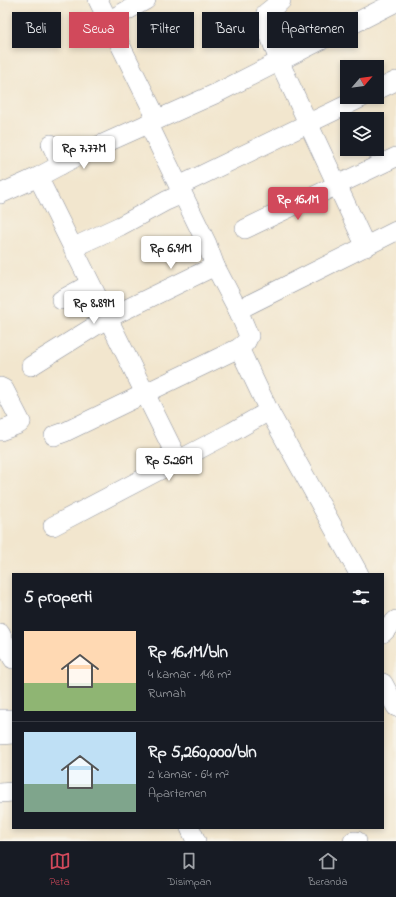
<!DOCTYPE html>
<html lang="id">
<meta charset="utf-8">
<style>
:root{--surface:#171b24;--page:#20242c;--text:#f1f3f6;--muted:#9ea1a6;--line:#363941;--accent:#d1495b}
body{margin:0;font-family:"Indie Flower",sans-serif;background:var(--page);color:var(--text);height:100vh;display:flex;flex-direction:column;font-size:15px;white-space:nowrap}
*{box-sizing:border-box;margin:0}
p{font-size:13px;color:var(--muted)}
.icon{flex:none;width:22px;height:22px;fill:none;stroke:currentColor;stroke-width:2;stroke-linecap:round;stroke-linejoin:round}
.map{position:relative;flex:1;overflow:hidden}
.panel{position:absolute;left:12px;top:573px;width:372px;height:256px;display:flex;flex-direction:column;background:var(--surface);border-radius:0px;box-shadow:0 2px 6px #0003}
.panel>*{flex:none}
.guide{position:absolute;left:12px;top:12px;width:372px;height:36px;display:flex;gap:8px}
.needle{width:26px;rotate:62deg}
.fabs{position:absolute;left:340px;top:60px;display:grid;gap:8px}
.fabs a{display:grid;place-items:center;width:44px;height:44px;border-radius:0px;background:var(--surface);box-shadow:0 2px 6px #0003;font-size:20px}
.price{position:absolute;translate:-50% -34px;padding:0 9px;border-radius:4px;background:#fff;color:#222;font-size:13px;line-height:26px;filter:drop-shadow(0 1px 2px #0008)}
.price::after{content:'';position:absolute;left:50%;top:24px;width:12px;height:9px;margin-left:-6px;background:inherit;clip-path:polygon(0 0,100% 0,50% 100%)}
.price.selected{background:var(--accent);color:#fff}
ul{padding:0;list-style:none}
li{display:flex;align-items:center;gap:12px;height:100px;padding:0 12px}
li+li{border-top:1px solid var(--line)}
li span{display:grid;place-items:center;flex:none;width:112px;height:80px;border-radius:0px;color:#555}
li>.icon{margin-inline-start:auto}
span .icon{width:48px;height:48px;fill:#fffc;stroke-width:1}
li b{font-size:17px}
h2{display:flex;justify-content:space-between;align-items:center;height:48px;padding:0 12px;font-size:17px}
.pill{padding:0 14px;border-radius:0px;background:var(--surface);box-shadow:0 2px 6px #0003;font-size:14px;line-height:36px}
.pill.selected{background:var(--accent);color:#fff}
.menu{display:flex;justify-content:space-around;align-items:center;height:56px;border-top:1px solid var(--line);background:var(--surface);font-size:11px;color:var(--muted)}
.menu a{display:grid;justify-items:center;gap:2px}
.menu .selected{color:var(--accent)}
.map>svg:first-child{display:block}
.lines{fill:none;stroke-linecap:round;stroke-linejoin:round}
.minor-casing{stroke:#868a96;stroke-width:20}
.minor{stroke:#fff;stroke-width:19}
</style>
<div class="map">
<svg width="396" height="841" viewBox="0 0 396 841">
<rect width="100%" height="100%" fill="#f7f3e8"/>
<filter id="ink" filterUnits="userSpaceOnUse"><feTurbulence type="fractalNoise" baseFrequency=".025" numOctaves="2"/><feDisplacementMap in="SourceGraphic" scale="8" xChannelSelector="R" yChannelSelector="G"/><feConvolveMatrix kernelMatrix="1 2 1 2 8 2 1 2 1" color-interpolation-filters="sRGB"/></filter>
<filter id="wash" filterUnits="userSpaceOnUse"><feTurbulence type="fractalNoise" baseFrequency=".012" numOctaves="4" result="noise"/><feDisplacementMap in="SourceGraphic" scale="16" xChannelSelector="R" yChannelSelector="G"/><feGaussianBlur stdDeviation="0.9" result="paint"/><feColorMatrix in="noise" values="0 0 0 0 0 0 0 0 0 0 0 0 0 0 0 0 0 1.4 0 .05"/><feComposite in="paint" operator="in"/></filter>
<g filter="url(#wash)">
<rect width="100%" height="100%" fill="#f2e6ce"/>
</g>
<g filter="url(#ink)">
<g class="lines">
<g class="minor-casing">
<g id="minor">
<path d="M98 0 157 119"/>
<path d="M281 1 266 13 264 20 279 61 366 247"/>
<path d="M108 21 146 0"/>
<path d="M377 90 396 81"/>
<path d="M51 144 61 165"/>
<path d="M38 177 178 460"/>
<path d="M179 186 363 97"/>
<path d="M0 194 38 177 85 152 217 93 396 2"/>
<path d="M245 229 396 157"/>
<path d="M74 247 120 226 166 201 182 194"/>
<path d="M215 266 238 310"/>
<path d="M61 300 90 284"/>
<path d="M239 348 269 411 359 574"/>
<path d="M31 366 108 318 215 266 207 244 148 123"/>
<path d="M0 387 4 389 21 422 19 424 0 431"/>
<path d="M54 436 65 432 239 348 246 342 249 336 238 310 396 231"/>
<path d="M53 526 232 432 269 411"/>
<path d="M0 633 13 659"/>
<path d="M383 633 396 620"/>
<path d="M383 683 396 707"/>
<path d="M0 719H13"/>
<path d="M0 735 13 734"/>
<path d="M0 793 13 792"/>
<path d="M190 828 196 841"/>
<path d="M353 841H357"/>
</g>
</g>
<use href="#minor" class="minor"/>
</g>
</g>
</svg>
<div class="fabs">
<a><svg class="needle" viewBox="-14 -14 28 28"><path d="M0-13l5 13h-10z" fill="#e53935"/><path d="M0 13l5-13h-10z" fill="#9ea1a6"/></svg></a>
<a><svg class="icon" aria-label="layers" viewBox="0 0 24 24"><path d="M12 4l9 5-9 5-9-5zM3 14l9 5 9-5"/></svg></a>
</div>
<b class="price" style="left:84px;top:170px">Rp 7.77M</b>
<b class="price selected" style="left:298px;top:221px">Rp 16.1M</b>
<b class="price" style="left:171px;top:270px">Rp 6.91M</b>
<b class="price" style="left:94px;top:325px">Rp 8.89M</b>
<b class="price" style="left:169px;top:482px">Rp 5.26M</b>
<div class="guide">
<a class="pill">Beli</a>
<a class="pill selected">Sewa</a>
<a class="pill">Filter</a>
<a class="pill">Baru</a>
<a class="pill">Apartemen</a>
</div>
<section class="panel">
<h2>5 properti<svg class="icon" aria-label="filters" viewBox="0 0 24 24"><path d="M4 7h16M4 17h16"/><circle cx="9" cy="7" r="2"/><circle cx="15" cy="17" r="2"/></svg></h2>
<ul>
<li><span style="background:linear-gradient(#ffd9b3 65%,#8fb573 0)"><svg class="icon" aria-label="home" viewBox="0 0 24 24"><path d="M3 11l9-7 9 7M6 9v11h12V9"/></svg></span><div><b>Rp 16.1M/bln</b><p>4 kamar · 148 m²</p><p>Rumah</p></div></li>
<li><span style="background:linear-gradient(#bfe0f5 65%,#7fa58c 0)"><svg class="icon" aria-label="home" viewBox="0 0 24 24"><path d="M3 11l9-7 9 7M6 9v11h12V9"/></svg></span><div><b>Rp 5,260,000/bln</b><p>2 kamar · 64 m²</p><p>Apartemen</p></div></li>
</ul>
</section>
</div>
<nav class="menu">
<a class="selected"><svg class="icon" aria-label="map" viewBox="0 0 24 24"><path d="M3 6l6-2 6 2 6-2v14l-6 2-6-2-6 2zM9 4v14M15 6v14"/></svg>Peta</a>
<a><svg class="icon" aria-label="saved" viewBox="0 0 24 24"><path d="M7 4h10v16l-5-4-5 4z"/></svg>Disimpan</a>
<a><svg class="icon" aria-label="home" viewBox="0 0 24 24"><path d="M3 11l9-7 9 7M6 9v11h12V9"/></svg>Beranda</a>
</nav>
